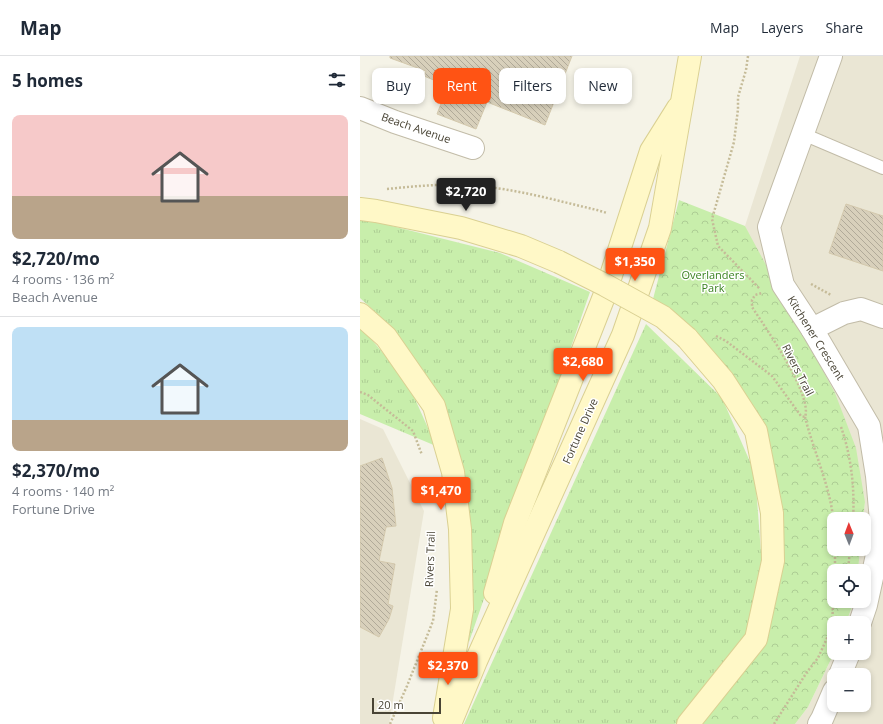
<!DOCTYPE html>
<meta charset="utf-8">
<style>
:root{--surface:#fff;--page:#f2f2f3;--text:#1f2937;--muted:#747a83;--line:#e0e1e3;--accent:#ff5314}
body{margin:0;font-family:"Open Sans",sans-serif;background:var(--page);color:var(--text);height:100vh;display:flex;flex-direction:column;font-size:15px;white-space:nowrap}
*{box-sizing:border-box;margin:0}
p{font-size:13px;color:var(--muted)}
.icon{flex:none;width:22px;height:22px;fill:none;stroke:currentColor;stroke-width:2;stroke-linecap:round;stroke-linejoin:round}
.map{position:relative;flex:1;overflow:hidden}
.drawer{display:flex;flex-direction:column;background:var(--surface);width:360px}
.drawer>*{flex:none}
.top-card{position:absolute;left:12px;top:12px;width:380px;height:36px;display:flex;gap:8px}
.needle{width:26px;rotate:359deg}
.buttons{position:absolute;left:467px;top:456px;display:grid;gap:8px}
.buttons a{display:grid;place-items:center;width:44px;height:44px;border-radius:8px;background:var(--surface);box-shadow:0 2px 6px #0003;font-size:20px}
.scale{position:absolute;left:12px;bottom:10px;width:69px;box-sizing:border-box;padding-left:4px;border:2px solid #494435;border-top:0;font-size:11px;line-height:14px;white-space:nowrap;color:#494435;-webkit-text-stroke:3px #fff;paint-order:stroke}
.price{position:absolute;translate:-50% -34px;padding:0 9px;border-radius:4px;background:var(--accent);color:#fff;font-size:13px;line-height:26px;filter:drop-shadow(0 1px 2px #0008)}
.price::after{content:'';position:absolute;left:50%;top:24px;width:12px;height:9px;margin-left:-6px;background:inherit;clip-path:polygon(0 0,100% 0,50% 100%)}
.price.active{background:#222;color:#fff}
ul{padding:0;list-style:none}
li{display:grid;align-content:center;gap:8px;height:212px;padding:0 12px}
li+li{border-top:1px solid var(--line)}
li span{display:grid;place-items:center;height:124px;border-radius:8px;color:#555}
li>.icon{margin-inline-start:auto}
span .icon{width:72px;height:72px;fill:#fffc;stroke-width:1}
li b{font-size:17px}
h2{display:flex;justify-content:space-between;align-items:center;height:48px;padding:0 12px;font-size:17px}
.chip{padding:0 14px;border-radius:8px;background:var(--surface);box-shadow:0 2px 6px #0003;font-size:14px;line-height:36px}
.chip.active{background:var(--accent);color:#fff}
header{display:flex;align-items:center;gap:24px;box-sizing:border-box;height:56px;padding:0 20px;background:var(--surface);border-bottom:1px solid var(--line)}
header strong{font-size:19px}
nav{display:flex;gap:22px;margin-inline-start:auto;font-size:14px}
main{display:flex;flex:1;min-height:0}
.map>svg:first-child{display:block}
.residential{fill:#eae6d4;fill-rule:evenodd}
.grass{fill:url(#grass-tufts)}
.park{fill:url(#park-crowns)}
.building{fill:url(#building-back-hatch);stroke:#d4c9ad}
.lines{fill:none;stroke-linecap:round;stroke-linejoin:round}
.lane-casing{stroke:#c2bca8;stroke-width:14}
.street-casing{stroke:#c2bca8;stroke-width:24}
.secondary-casing{stroke:#dad092;stroke-width:24}
.path{stroke:#c5bb98;stroke-width:2.5;stroke-dasharray:2 2;stroke-linecap:butt}
.lane{stroke:#fff;stroke-width:12}
.street{stroke:#fff;stroke-width:22}
.secondary{stroke:#fff8c7;stroke-width:22}
.secondary-bridge-casing{stroke:#dad092;stroke-width:24;stroke-linecap:butt}
.secondary-bridge{stroke:#fff8c7;stroke-width:22}
.labels{text-anchor:middle;stroke-width:3;stroke-linejoin:round;paint-order:stroke}
.street-label{font-size:11px;fill:#494435;stroke:#fff}
.park-label{font-size:11px;fill:#3a8221;stroke:#fff}
</style>
<header>
<strong>Map</strong>
<nav><a>Map</a><a>Layers</a><a>Share</a></nav>
</header>
<main>
<section class="drawer">
<h2>5 homes<svg class="icon" aria-label="filters" viewBox="0 0 24 24"><path d="M4 7h16M4 17h16"/><circle cx="9" cy="7" r="2"/><circle cx="15" cy="17" r="2"/></svg></h2>
<ul>
<li><span style="background:linear-gradient(#f6c9c9 65%,#b9a48a 0)"><svg class="icon" aria-label="home" viewBox="0 0 24 24"><path d="M3 11l9-7 9 7M6 9v11h12V9"/></svg></span><div><b>$2,720/mo</b><p>4 rooms · 136 m²</p><p>Beach Avenue</p></div></li>
<li><span style="background:linear-gradient(#bfe0f5 75%,#b9a48a 0)"><svg class="icon" aria-label="home" viewBox="0 0 24 24"><path d="M3 11l9-7 9 7M6 9v11h12V9"/></svg></span><div><b>$2,370/mo</b><p>4 rooms · 140 m²</p><p>Fortune Drive</p></div></li>
</ul>
</section>
<div class="map">
<svg width="523" height="668" viewBox="0 0 523 668">
<defs>
<pattern id="grass-tufts" width="24" height="20" patternUnits="userSpaceOnUse"><rect width="24" height="20" fill="#c8eeab"/><path d="M3 7l-1-3M5 7V3M7 7l1-3M15 17l-1-3M17 17v-4M19 17l1-3" fill="none" stroke="#adcd94"/></pattern>
<pattern id="park-crowns" width="20" height="18" patternUnits="userSpaceOnUse"><rect width="20" height="18" fill="#c8eeab"/><path d="M2 6a3 3 0 1 1 6 0M12 15a3 3 0 1 1 6 0" fill="none" stroke="#adcd94"/></pattern>
<pattern id="building-back-hatch" width="6" height="6" patternUnits="userSpaceOnUse"><rect width="6" height="6" fill="#d8d0bb"/><path d="M-1 5l2 2M0 0l6 6M5-1l2 2" fill="none" stroke="#b1aa99"/></pattern>
</defs>
<rect width="100%" height="100%" fill="#f5f3e7"/>
<g class="residential">
<path d="M440 0H523V668H435L448 651 474 597H504V567H486L494 545H504V515H498L500 493H504L503 463 505 446 385 170ZM474 619H504V649H474Z"/>
<path d="M0 363 23 373 64 455 29 668H0Z"/>
</g>
<g class="grass">
<path d="M0 162 140 197 230 236 109 586 107 455 82 347 33 272 0 242Z"/>
<path d="M286 268 362 342 395 417 402 510 388 578 323 663 315 668H104Z"/>
<path d="M0 270 47 325 76 390 0 358Z"/>
</g>
<path class="park" d="M319 144 385 170 475 337 496 392 505 446 503 463H474V493H500L498 515H474V545H494L486 567H474V597L448 651 435 668H340L404 587 421 458 362 309 293 243Z"/>
<g class="building">
<path d="M30 0H212L185 69 127 46 116 73 77 58 88 30 64 20 66 15 30 2Z"/>
<path d="M486 148 523 160V215L469 197Z"/>
<path d="M22 402 32 432 36 470 26 471 19 505 35 508 28 548 33 550 29 563 19 581 0 571V410Z"/>
</g>
<g class="lines">
<g class="lane-casing">
<path id="lane" d="M443 78 523 112"/>
</g>
<g class="street-casing">
<g id="street">
<path d="M471 0 409 171 423 229 452 273 509 370 517 420 522 476 506 549 500 567"/>
<path d="M0 52 35 66 113 92"/>
<path d="M452 273 484 257 501 253 523 261"/>
<path d="M480 619 489 597"/>
<path d="M459 668 462 663 474 635"/>
</g>
</g>
<g class="secondary-casing">
<g id="secondary">
<path d="M0 153 16 155 101 172 161 190 199 206"/>
<path d="M0 258 26 281 74 350 93 416 100 473 102 553 84 662"/>
<path d="M327 282 363 324 396 375 412 457 413 505 396 583 328 668"/>
<path d="M135 537 155 467 245 238 291 95 318 52"/>
<path d="M90 668 116 605 263 279 300 172 330 0"/>
</g>
</g>
<g class="path">
<path d="M388 0 386 14 378 41V53L374 86 352 163 358 190 400 233"/>
<path d="M27 133C57 130 86 127 117 130 157 133 198 145 237 154L247 157"/>
<path d="M451 228 471 239"/>
<path d="M356 280 366 285 412 320 441 360 445 361C453 339 405 271 392 251V244L395 239 402 237"/>
<path d="M0 336 8 339 53 375 62 399"/>
<path d="M445 361C454 397 472 434 474 471"/>
<path d="M481 371C491 399 495 433 493 463"/>
<path d="M475 515V493"/>
<path d="M488 515 490 493"/>
<path d="M472 570 474 528"/>
<path d="M30 668 47 630 73 565 77 533"/>
<path d="M414 668 447 616 458 602 477 560"/>
</g>
<use href="#lane" class="lane"/>
<use href="#street" class="street"/>
<use href="#secondary" class="secondary"/>
<g class="secondary-bridge-casing">
<path id="secondary-bridge" d="M199 206 245 229 303 261 327 282"/>
</g>
<use href="#secondary-bridge" class="secondary-bridge"/>
</g>
<g class="labels">
<g class="street-label">
<text transform="translate(56 72) rotate(19)" y="4">Beach Avenue</text>
<text transform="translate(456 282) rotate(58)" y="4">Kitchener Crescent</text>
<text transform="translate(438 314) rotate(63)" y="4">Rivers Trail</text>
<text transform="translate(220 375) rotate(-66)" y="4">Fortune Drive</text>
<text transform="translate(70 503) rotate(-88)" y="4">Rivers Trail</text>
</g>
<g class="park-label">
<text x="353" y="223">Overlanders<tspan x="353" dy="13">Park</tspan></text>
</g>
</g>
</svg>
<div class="buttons">
<a><svg class="needle" viewBox="-14 -14 28 28"><path d="M0-13l5 13h-10z" fill="#e53935"/><path d="M0 13l5-13h-10z" fill="#747a83"/></svg></a>
<a><svg class="icon" aria-label="locate" viewBox="0 0 24 24"><circle cx="12" cy="12" r="6"/><path d="M12 2v4M12 18v4M2 12h4M18 12h4"/></svg></a>
<a>+</a>
<a>−</a>
</div>
<div class="scale">20 m</div>
<b class="price active" style="left:106px;top:156px">$2,720</b>
<b class="price" style="left:275px;top:226px">$1,350</b>
<b class="price" style="left:223px;top:326px">$2,680</b>
<b class="price" style="left:81px;top:455px">$1,470</b>
<b class="price" style="left:88px;top:630px">$2,370</b>
<div class="top-card">
<a class="chip">Buy</a>
<a class="chip active">Rent</a>
<a class="chip">Filters</a>
<a class="chip">New</a>
</div>
</div>
</main>
